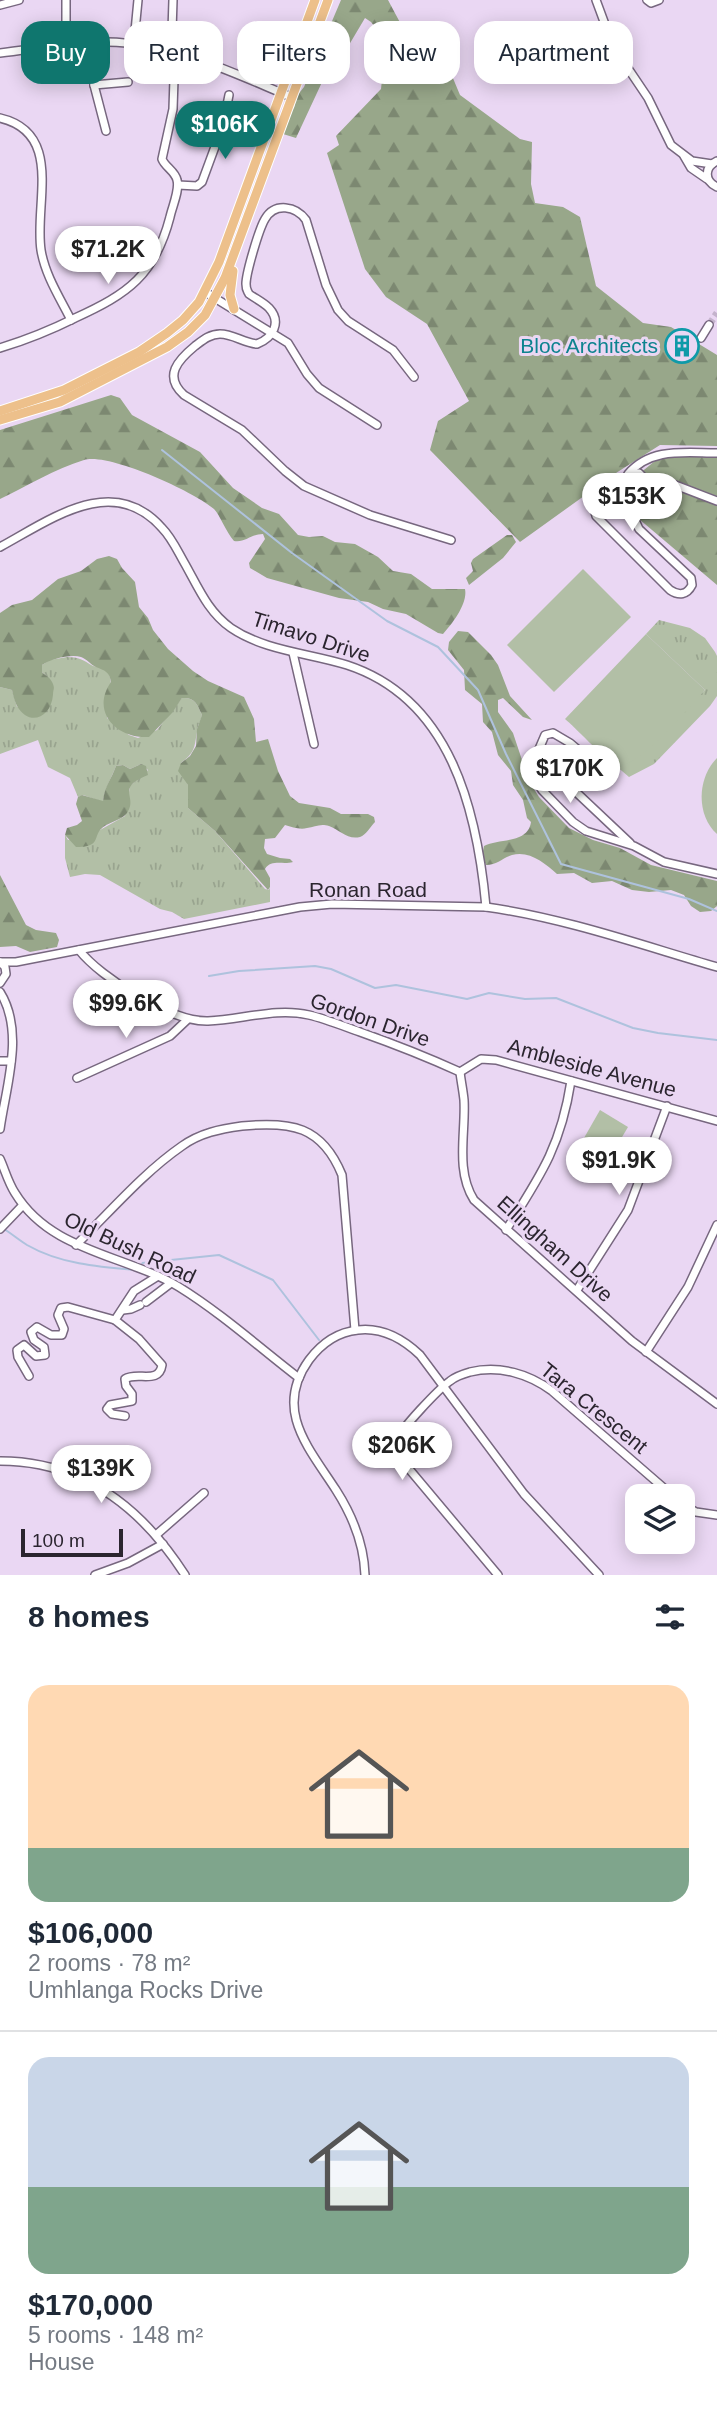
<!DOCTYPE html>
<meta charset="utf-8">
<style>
:root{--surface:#fff;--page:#f2f2f3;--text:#1f2937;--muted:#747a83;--line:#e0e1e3;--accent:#0f766e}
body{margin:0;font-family:Helvetica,sans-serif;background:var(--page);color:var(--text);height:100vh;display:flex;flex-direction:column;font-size:26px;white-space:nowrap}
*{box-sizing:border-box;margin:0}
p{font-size:23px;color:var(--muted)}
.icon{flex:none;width:38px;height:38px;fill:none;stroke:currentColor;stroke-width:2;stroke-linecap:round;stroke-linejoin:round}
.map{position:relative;height:1575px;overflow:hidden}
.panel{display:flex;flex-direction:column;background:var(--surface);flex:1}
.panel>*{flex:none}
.banner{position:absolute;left:21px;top:21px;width:676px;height:63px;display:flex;gap:14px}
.buttons{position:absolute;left:625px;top:1484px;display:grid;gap:14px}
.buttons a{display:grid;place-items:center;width:70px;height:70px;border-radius:14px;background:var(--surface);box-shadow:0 4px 18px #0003;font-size:35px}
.scale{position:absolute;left:21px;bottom:18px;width:102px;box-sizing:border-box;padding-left:7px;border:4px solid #2b252f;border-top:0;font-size:19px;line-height:24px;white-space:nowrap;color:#2b252f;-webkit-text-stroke:5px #ead7f3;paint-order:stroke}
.price{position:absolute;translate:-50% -60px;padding:0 16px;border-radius:24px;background:#fff;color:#222;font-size:23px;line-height:46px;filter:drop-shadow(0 2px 4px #0008)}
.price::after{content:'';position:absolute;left:50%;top:42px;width:21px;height:16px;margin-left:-10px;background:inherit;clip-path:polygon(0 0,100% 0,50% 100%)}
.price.current{background:var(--accent);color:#fff}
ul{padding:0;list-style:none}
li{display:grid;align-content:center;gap:14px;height:371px;padding:0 28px}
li+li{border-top:2px solid var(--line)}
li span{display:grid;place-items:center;height:217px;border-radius:21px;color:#555}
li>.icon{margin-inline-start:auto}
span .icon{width:126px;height:126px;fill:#fffc;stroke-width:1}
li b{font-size:30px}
h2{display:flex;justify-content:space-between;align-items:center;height:84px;padding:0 28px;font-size:30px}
.tag{padding:0 24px;border-radius:21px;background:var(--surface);box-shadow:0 4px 18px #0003;font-size:24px;line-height:63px}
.tag.current{background:var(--accent);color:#fff}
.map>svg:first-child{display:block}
.grass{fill:url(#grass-tufts)}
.forest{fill:url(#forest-firs)}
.park{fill:#b2bfa6}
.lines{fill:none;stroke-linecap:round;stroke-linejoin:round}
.stream{stroke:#aec2dd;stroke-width:2}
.minor-tunnel{stroke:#c4b3cc;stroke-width:7;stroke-dasharray:7 3.5;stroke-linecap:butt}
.minor-casing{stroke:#77677f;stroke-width:10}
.major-casing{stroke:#fff;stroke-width:11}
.minor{stroke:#fff;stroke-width:7}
.major{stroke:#edc08b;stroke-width:9}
.labels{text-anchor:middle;stroke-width:6;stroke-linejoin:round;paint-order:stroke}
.culture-label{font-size:21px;fill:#0d838f;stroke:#ead7f3;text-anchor:end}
.street-label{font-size:21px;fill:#2b252f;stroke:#ead7f3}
</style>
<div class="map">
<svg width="717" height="1575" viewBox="0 0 717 1575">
<defs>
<pattern id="grass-tufts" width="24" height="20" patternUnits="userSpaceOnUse" patternTransform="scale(1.75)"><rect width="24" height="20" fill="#b2bfa6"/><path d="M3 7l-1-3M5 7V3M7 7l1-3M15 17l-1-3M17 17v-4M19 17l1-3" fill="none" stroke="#99a48f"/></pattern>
<pattern id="forest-firs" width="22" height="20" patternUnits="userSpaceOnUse" patternTransform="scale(1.75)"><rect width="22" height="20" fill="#98a78a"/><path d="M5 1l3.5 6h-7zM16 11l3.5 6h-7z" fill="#7c8871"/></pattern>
</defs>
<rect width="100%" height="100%" fill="#ead7f3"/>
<g class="grass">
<path d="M659 620 690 628 705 638 715 652 717 656V696L710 706 654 764 629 777 615 765H619L705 690 646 634Z"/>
<path d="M67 657C79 657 83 660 93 666 96 667 101 667 104 669 117 676 108 706 107 718L129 735 138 738 157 730 182 698C195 697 197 704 202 715 201 721 197 726 197 732 194 749 195 752 181 763L188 785V808L215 831 265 889 269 890 270 887V902L184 919 172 912 160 909 100 875 85 874 70 877 65 858V835L68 840 100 830 125 816 130 786 148 770 141 764 130 769 123 765 116 766C111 779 105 787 103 802L83 795 78 797 70 778 48 767 38 740 0 754V687L12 690 17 707 52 696C55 684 51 680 42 672V665L50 660Z"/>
</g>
<g class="forest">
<path d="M341 0H388L412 45 437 40 460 95 520 139 532 142 531 184 535 203 563 207 580 217 596 286 643 323 671 327 717 355V446L660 445 616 473 520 542 430 450 438 421 469 401 427 324 386 297 365 269 327 153 339 145 336 136 381 89 386 41 371 22 365 18 343 55 323 80 296 138 283 134 290 110 294 108 296 97 304 87Z"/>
<path d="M111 395 120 398 132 415 200 452 233 488 262 508 279 514 298 535 309 537 323 536 335 542 355 544 378 557 393 571 411 574 432 589H465C468 603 453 623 443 634L438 633 406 614 383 609 368 602 339 598 267 578 250 568 249 563 265 539 263 534C251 534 245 543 234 541 226 532 220 515 214 509 195 492 108 452 84 460 55 469 27 486 0 499V430Z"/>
<path d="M717 455V501L639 474 661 456Z"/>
<path d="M672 487 717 504V585L639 519C637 489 645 489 672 487Z"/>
<path d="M507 535H512L516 542 503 558 469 585 466 578 473 571 471 563 473 559Z"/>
<path d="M109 556 117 559 122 568 135 582 139 607 148 618 153 630 168 649 193 671 208 681 244 697 254 719 256 742 268 739 278 771 290 796 299 803 330 808 341 814H368L374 817 375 822C370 827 366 835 360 837 347 840 340 830 329 826 320 823 315 827 307 828 300 830 292 827 285 825L275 838 265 839 264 848 267 854 280 858 290 859 293 862C283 865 271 859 265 869L270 878V887L268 890 215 831 188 808V785L178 771 181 763 190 756 196 746 197 729 202 715C197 704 195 697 182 698L172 713 149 737C117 739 90 712 111 682 109 671 105 671 96 667 91 665 87 659 81 657 70 654 51 659 42 665V672C46 676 51 678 53 684 55 689 53 689 53 695 51 718 29 727 17 706 15 702 13 695 12 690L0 687V613L12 605 32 600 58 579 81 571 97 559Z"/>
<path d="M458 631 468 632 491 655 498 665 510 696 532 720 523 717 503 698 498 700V712L513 733 529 781 539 797 569 828 593 840 620 848 651 865 717 881V906L711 911 700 912 691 906 684 895 671 890 649 892 632 890 612 881 592 883 574 873 557 874C545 863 529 850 512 855 502 858 497 865 486 865L482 856 484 846C499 838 528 844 531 822L527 818 523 800 513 785 511 771 498 755 492 732 483 722 482 704 465 690 464 670 448 650 449 642Z"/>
<path d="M141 764 146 766 148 775C114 789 139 796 127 813 121 821 107 822 100 830 96 835 97 841 92 844 87 847 81 847 76 847L65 835 67 828 77 825 82 821 76 804 78 797 82 795 103 801C105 785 111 780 116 766L123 765 130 769Z"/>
<path d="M0 875 26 925 36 930 56 933 59 940 57 947 30 952 16 946 0 947Z"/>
</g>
<g class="park">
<path d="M583 569 631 617 554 692 507 645Z"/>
<path d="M646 634 705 690C690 706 638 770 617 765 608 763 575 727 565 719Z"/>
<path d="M717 758V834C696 815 697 778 717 758Z"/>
<path d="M600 1110 628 1127 612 1154 584 1138Z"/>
</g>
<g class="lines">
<g class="stream">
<path d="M162 450 292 553 387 621 438 647 478 690 506 754 561 864 689 899 717 911"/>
<path d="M209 976 239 971 315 966 331 969 375 988 396 985 467 999 489 993 525 999 556 998 633 1028 658 1033 717 1040"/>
<path d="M4 1229C12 1234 19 1240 27 1245 60 1264 99 1267 135 1270"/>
<path d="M142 1263 219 1255 273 1280 319 1340"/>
</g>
<path class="minor-tunnel" d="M709 325 717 313"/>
<g class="minor-casing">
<g id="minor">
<path d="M596 0 613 46 648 98 671 145 692 161 712 164"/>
<path d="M647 0 651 3 659 0"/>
<path d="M0 5 19 0"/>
<path d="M135 31 138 0"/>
<path d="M172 31 173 0"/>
<path d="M94 43V85L106 131"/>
<path d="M66 44V0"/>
<path d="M0 53C35 49 71 42 107 42 173 43 231 72 291 97"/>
<path d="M94 85 128 82"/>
<path d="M0 118C64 133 34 204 41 250 45 275 60 298 71 320"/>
<path d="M684 156 691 168 707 179"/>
<path d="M717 161C704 167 704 181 717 187"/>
<path d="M178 185 197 186 202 182 223 125 229 95"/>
<path d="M205 292 288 343 307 374 319 388 377 425"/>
<path d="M701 338 709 325"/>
<path d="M0 348C26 340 51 330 75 318 128 294 155 275 170 217 172 207 180 190 177 180 175 171 165 167 162 159L173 109 174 79"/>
<path d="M414 377 393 350 348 321 338 310 326 285 306 220C296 206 275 202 265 219 259 229 246 273 246 284 246 290 247 290 249 294 256 299 263 302 269 308 282 322 273 338 257 344 244 343 233 334 220 334 210 334 203 340 195 346 178 360 163 376 184 395L242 430 285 471 304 486 370 515 451 540"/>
<path d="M628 474C651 447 685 453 717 453"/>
<path d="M624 479C606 484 590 495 596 516L670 590C679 596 687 595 692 585L691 578 639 529 634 518 632 493 626 490 624 483 628 475 639 473 646 480V487L640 492 632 493"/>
<path d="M646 480 670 483 717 501"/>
<path d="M646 487 672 486"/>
<path d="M0 547C50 520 113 472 162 528 172 538 178 552 185 564 198 587 208 612 231 628 265 651 309 653 347 665 451 699 477 810 486 907"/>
<path d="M293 653 314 744"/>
<path d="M539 749 541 759 630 843"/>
<path d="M601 769 570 743 553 733 545 735 539 749 529 760 532 772 542 790 573 822 586 831 634 846 664 862 717 874"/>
<path d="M79 950C101 978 171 1022 208 1021 241 1020 276 1007 309 1015 326 1019 343 1026 360 1032 394 1044 427 1057 460 1072"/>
<path d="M0 962H16L300 907 332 904 486 907C565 918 641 945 717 967"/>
<path d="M0 962 5 967 6 974 0 983"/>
<path d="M0 992C25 1032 6 1086 0 1129"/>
<path d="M0 1061H11"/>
<path d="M460 1072C461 1081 463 1090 464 1100 466 1132 455 1170 474 1200L632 1341 717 1404"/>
<path d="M460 1072 481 1059 496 1060 717 1121"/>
<path d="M77 1078 170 1036 188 1019"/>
<path d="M0 1159C5 1170 8 1182 15 1193 51 1252 124 1254 179 1287 221 1313 260 1348 299 1378"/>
<path d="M0 1229 23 1205"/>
<path d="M506 1230C541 1175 561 1146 571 1081"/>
<path d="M76 1245C110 1212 143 1173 182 1146 200 1133 220 1129 242 1126 291 1121 322 1126 342 1175L355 1330"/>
<path d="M577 1290 628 1210 667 1106"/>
<path d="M146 1302 171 1283"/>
<path d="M123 1310 131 1309 140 1305"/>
<path d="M646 1352 688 1287 717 1225"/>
<path d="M29 1376 18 1357 17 1350 24 1345 36 1356 45 1355 44 1347 34 1340 31 1332 37 1327 51 1335H62L64 1329 58 1315 61 1308 68 1307 115 1320"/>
<path d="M125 1416 112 1414 107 1409 110 1405 132 1401V1394L126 1386 125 1379C137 1371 159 1385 162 1365L139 1339 115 1320 134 1291 158 1276"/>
<path d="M0 1461C83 1461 142 1508 185 1575"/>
<path d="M682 1504 696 1512 717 1515"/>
<path d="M156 1535 204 1493"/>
<path d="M95 1575 128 1563 163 1544"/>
<path d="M365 1575C364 1545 352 1515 336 1490 309 1448 273 1410 309 1360 321 1344 338 1332 358 1330 383 1327 403 1339 420 1355L524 1494 599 1575"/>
<path d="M498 1575 399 1457C397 1452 395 1447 397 1441 399 1430 440 1388 450 1381 456 1376 463 1374 470 1372 500 1365 529 1374 552 1391L673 1496"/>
</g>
</g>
<g class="major-casing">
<g id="major">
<path d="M233 271 230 295 234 309"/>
<path d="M0 411 64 390 139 352 167 333 183 320 199 302 219 262 315 0"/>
<path d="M0 420 60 402 167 347 188 332 205 315 225 278 328 0"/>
</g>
</g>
<use href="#minor" class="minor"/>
<use href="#major" class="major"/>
</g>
<defs>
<g id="building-ring" transform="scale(1.75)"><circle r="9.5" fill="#ead7f3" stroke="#0f9aa8" stroke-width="1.5"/><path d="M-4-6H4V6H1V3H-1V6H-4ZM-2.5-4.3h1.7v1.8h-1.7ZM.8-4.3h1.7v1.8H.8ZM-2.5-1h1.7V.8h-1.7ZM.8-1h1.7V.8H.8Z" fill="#0f9aa8"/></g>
</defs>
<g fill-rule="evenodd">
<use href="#building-ring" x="682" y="346"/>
</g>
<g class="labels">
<g class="culture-label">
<text x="658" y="353">Bloc Architects</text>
</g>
<g class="street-label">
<text transform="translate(311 637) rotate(18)" y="7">Timavo Drive</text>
<text x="368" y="897">Ronan Road</text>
<text transform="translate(370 1020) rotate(19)" y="7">Gordon Drive</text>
<text transform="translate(592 1068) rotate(15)" y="7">Ambleside Avenue</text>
<text transform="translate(130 1248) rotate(25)" y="7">Old Bush Road</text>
<text transform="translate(555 1249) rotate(42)" y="7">Ellingham Drive</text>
<text transform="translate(594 1408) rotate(39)" y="7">Tara Crescent</text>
</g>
</g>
</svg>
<div class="buttons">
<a><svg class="icon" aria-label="layers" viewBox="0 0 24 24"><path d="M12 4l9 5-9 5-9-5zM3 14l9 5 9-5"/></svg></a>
</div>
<div class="scale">100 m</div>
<b class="price current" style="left:225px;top:161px">$106K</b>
<b class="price" style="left:108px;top:286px">$71.2K</b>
<b class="price" style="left:632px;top:533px">$153K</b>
<b class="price" style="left:570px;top:805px">$170K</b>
<b class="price" style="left:126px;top:1040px">$99.6K</b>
<b class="price" style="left:619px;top:1197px">$91.9K</b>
<b class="price" style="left:402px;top:1482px">$206K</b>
<b class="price" style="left:101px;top:1505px">$139K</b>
<div class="banner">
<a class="tag current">Buy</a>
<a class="tag">Rent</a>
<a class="tag">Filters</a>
<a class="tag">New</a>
<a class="tag">Apartment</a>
</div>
</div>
<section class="panel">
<h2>8 homes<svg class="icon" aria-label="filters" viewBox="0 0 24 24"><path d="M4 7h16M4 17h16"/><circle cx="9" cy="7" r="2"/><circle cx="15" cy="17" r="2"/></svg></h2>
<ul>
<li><span style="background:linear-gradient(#ffd9b3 75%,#7fa58c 0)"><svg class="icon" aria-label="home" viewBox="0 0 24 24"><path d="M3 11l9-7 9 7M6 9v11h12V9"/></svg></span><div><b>$106,000</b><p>2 rooms · 78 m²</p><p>Umhlanga Rocks Drive</p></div></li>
<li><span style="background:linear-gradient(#c9d6e8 60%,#7fa58c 0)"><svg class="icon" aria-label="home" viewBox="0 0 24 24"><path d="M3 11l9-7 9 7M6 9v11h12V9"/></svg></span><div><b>$170,000</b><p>5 rooms · 148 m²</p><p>House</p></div></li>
</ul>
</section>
